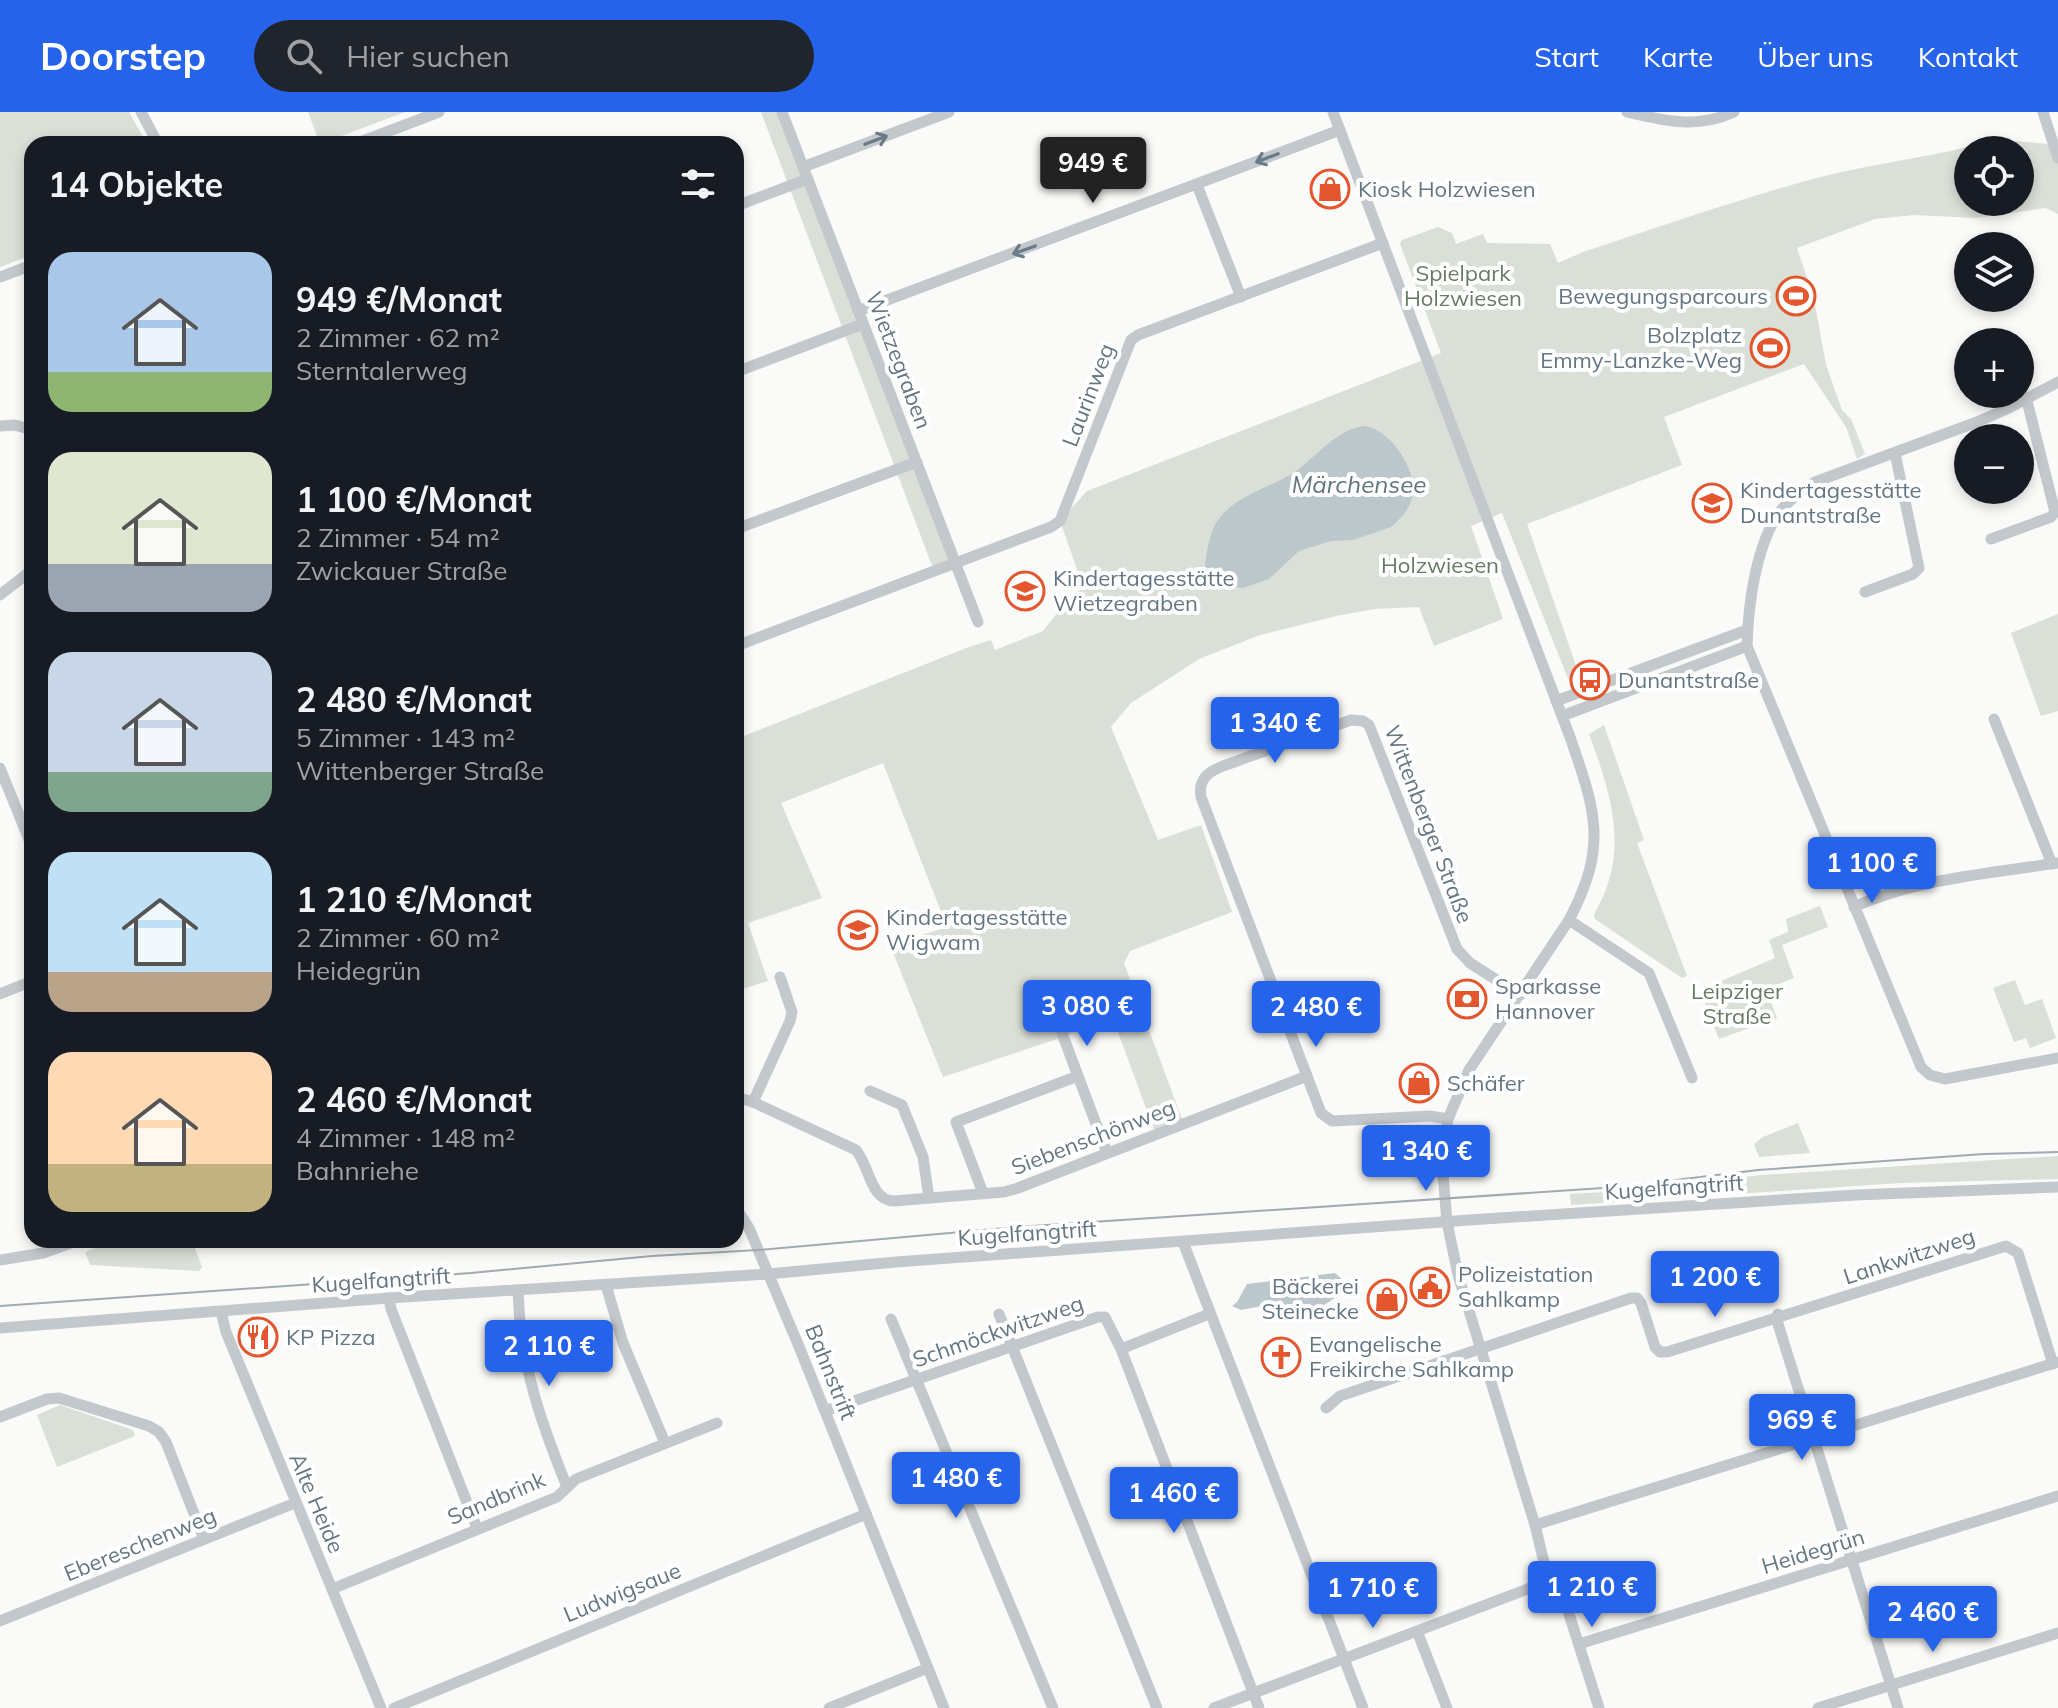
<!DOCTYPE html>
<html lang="de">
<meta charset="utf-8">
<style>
:root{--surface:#171b24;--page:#20242c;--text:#f1f3f6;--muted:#9ea1a6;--accent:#2563eb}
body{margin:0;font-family:Mulish,sans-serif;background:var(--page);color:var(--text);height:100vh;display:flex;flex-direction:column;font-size:30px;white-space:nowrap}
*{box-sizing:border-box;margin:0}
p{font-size:26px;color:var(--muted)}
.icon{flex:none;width:44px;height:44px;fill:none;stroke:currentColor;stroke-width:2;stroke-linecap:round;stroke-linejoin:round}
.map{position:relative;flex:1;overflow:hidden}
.panel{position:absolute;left:24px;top:24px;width:720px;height:1112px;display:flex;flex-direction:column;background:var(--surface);border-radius:24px;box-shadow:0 4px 12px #0003}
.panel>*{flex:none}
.tools{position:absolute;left:1954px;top:24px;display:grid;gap:16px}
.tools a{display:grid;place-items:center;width:80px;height:80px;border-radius:50%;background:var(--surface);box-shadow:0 4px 12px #0003;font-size:40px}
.price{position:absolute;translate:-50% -68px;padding:0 18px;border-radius:8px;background:var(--accent);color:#fff;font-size:26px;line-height:52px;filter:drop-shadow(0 2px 4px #0008)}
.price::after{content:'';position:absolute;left:50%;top:48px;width:24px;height:18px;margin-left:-12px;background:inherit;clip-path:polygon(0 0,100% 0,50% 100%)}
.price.active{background:#222;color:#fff}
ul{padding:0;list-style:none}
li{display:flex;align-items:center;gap:24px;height:200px;padding:0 24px}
li span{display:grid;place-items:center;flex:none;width:224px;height:160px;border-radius:24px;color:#555}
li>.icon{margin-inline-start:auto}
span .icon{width:96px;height:96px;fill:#fffc;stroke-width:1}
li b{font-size:34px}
h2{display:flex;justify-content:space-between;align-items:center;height:96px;padding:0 24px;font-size:34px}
header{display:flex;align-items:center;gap:48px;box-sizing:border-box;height:112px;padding:0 40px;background:var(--accent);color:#fff}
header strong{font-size:38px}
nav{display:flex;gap:44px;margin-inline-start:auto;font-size:28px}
.search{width:560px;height:72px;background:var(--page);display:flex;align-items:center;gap:20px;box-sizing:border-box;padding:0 28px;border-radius:44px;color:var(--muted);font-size:30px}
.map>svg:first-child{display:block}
.green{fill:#dadfd7;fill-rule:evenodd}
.water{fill:#bbc7cb}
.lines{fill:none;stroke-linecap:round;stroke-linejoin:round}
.minor{stroke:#c3c8cc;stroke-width:11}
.tram{stroke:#a2aab0;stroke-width:2}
.oneway{stroke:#6a7a87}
.labels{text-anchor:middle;stroke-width:8;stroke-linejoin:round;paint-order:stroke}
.poi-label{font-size:22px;fill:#657683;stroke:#fff;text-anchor:start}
.park-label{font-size:22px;fill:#687a64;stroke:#fff}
.street-label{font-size:22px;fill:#657683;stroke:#fff}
.water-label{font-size:24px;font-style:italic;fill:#60757c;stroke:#fff}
</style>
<header>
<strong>Doorstep</strong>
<div class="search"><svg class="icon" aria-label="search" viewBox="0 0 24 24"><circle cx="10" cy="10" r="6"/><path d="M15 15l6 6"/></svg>Hier suchen</div>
<nav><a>Start</a><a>Karte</a><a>Über uns</a><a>Kontakt</a></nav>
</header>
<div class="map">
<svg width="2058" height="1596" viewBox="0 0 2058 1596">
<rect width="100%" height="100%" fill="#fafaf8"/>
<g class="green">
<path d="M0 0H129L147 32H32V143L0 155Z"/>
<path d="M308 0H405L320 32Z"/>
<path d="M761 0H782L956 451 934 459Z"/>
<path d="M1997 27 2058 33V102L2046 96 1976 106 1914 103 1875 107 1797 136 1814 187 1826 253 1842 298 1851 307 1865 342 1857 347 1846 315 1804 252 1664 305 1682 353 1527 412 1582 571 1571 574 1502 401 1471 414 1503 507 1434 534 1419 495 1375 497 1336 504 1260 523 1199 547 1131 591 1111 615 1158 728 1201 713 1232 800 1130 839 1124 851 1184 1012 1156 1023 1102 877 1093 880 1103 908 1060 926 943 965 890 833 947 815 883 651 781 691 822 786 748 811 768 869 736 879V627L969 535 991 528 995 538 1043 519 1072 482 1084 477 1060 409 1087 379 1441 241 1400 132 1402 128 1438 115 1452 121 1456 132 1483 122 1487 131 1550 132 1558 151 1583 140C1660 115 1738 87 1817 66 1877 50 1938 45 1997 27ZM1968 38H2020V90H1968Z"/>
<path d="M2058 502V599L2041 604 2011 521Z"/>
<path d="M1604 613 1644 728 1637 731 1687 864 1682 866 1595 807 1594 803C1599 792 1606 780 1609 768 1624 719 1606 668 1589 622Z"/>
<path d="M1820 794 1828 815 1782 833 1794 866 1766 877 1777 906 1719 927 1700 878 1775 846 1769 828 1788 820 1786 807Z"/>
<path d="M2015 868 2025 893 2042 887 2056 926 2030 936 2026 926 2014 930 1993 876Z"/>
<path d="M1798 1011 1810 1041 1759 1045 1754 1032 1763 1025Z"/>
<path d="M2058 1044V1067L1900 1071 1571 1093 1570 1082 1640 1078 1761 1063Z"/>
<path d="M118 1128H192L202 1155 199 1159 90 1153 85 1140Z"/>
<path d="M60 1293 133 1318 135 1324 57 1355 37 1303Z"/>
</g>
<g class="water">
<path d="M1363 314C1391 316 1421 362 1411 389 1408 399 1399 408 1391 415L1353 428 1331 429 1299 439 1269 467 1243 476 1233 475 1215 468 1205 453C1207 439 1209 423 1216 411 1234 383 1268 377 1293 361 1317 345 1334 319 1363 314Z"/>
<path d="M1335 1161 1344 1169C1346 1186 1311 1200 1296 1205L1267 1193 1241 1198 1232 1194 1237 1190 1247 1172Z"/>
</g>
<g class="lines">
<g class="minor">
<path d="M141 0 158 32"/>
<path d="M782 0 978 510"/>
<path d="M1333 0 1570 625C1596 700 1608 734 1569 808L1469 958 1448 1007 1442 1050 1447 1110 1458 1163 1535 1413 1548 1467 1561 1477 1599 1596"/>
<path d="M1627 0C1665 9 1697 17 1734 0"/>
<path d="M2043 0 2058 46"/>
<path d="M355 32 439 0"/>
<path d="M803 55 949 0"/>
<path d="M1197 73 1241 185"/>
<path d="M736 94 808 67"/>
<path d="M0 165 32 153"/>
<path d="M858 199 1340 18"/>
<path d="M736 260 863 212"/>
<path d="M2058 270 2009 296 1977 310 1815 370C1804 378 1791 386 1782 397 1756 429 1748 494 1747 534L1921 955 1930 963 1945 967 2058 946"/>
<path d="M0 314 15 313 32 318"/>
<path d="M736 417 917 350"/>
<path d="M1991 427 2051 405 2055 400 2026 285"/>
<path d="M1865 480 1913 462 1919 456 1895 341"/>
<path d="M0 483 32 458"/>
<path d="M736 534 1051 415 1060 409 1131 228 1138 223 1383 131"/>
<path d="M1556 589 1747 518"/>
<path d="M1562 604 1747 534"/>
<path d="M1994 607 2052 752"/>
<path d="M0 656 32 735"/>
<path d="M1854 795C1917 767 1991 761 2058 751"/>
<path d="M1569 808 1649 861 1692 966"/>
<path d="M0 882 32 869"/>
<path d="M1062 921 1078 964"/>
<path d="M870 979 902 993 923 1045 929 1086"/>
<path d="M736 985 753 990 856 1038C870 1055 870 1088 894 1089L1004 1080 1018 1076 1307 964"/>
<path d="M753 990 790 909 792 900 780 865"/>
<path d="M1448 1007 1430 1004 1332 1009 1321 1001 1201 685C1198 667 1208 660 1223 654L1351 608 1363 609 1369 613 1457 837 1470 851 1520 883"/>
<path d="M983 1081 956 1010 1078 964 1107 1041"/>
<path d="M736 1096 749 1116 800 1237 944 1596"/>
<path d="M1183 1130 1363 1596"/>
<path d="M0 1148 43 1141 79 1128"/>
<path d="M606 1173 623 1231 665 1331"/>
<path d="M518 1178C520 1251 540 1308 567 1375"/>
<path d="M389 1186 391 1197 477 1416"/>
<path d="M221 1200 226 1220 381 1596"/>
<path d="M999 1202 1157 1596"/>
<path d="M1778 1202V1212L1898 1596"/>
<path d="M891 1207 1053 1596"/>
<path d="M0 1216 389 1186 768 1162 896 1150 1469 1108 1856 1083 2058 1075"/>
<path d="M1121 1237 1259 1596"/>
<path d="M1326 1296 1340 1284 1631 1186H1637L1641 1191 1655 1235 1660 1240H1667L2006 1134 2018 1141 2053 1252"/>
<path d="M825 1299 1098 1205H1105L1121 1237 1209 1202"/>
<path d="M0 1305 47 1287 59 1286 149 1314 159 1320 166 1330 204 1427"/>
<path d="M1535 1413 2058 1250"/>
<path d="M332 1477 557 1385 576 1367 717 1311"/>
<path d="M0 1509 295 1391"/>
<path d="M1417 1519 1447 1596"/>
<path d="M1579 1532 2058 1384"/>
<path d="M394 1596 866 1402"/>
<path d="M829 1596 928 1556"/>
<path d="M1214 1596 1541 1472 1548 1467"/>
<path d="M1818 1596 2058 1521"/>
</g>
<path class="tram" d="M0 1194 471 1161 652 1144 758 1138 1017 1115 1618 1075 1758 1058 1984 1042 2058 1040"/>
</g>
<defs><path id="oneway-shaft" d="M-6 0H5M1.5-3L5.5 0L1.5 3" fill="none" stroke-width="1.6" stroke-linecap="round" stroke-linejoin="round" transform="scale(2)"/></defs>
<g class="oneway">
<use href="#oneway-shaft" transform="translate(876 28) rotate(-21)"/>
<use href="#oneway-shaft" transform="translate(1267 46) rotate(159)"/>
<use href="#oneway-shaft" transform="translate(1024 138) rotate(160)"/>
</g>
<defs>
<g id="shop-ring" transform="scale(2)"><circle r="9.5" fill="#fff" stroke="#e4572e" stroke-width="1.5"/><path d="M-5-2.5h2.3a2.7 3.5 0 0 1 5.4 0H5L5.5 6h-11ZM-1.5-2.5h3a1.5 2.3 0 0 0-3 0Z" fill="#e4572e"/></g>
<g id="stadium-ring" transform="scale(2)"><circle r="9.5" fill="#fff" stroke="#e4572e" stroke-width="1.5"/><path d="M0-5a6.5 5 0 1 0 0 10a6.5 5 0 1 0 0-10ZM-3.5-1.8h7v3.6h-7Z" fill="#e4572e"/></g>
<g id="school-ring" transform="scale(2)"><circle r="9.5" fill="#fff" stroke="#e4572e" stroke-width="1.5"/><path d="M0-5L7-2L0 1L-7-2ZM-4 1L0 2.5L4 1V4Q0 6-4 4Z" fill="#e4572e"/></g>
<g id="bus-ring" transform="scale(2)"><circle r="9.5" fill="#fff" stroke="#e4572e" stroke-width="1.5"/><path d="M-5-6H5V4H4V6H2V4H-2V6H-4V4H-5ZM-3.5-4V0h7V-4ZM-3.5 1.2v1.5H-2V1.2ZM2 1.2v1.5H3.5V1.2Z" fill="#e4572e"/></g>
<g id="bank-ring" transform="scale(2)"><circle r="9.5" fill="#fff" stroke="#e4572e" stroke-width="1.5"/><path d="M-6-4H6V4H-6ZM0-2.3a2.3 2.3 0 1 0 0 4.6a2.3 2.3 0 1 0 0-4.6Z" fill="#e4572e"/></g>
<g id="civic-ring" transform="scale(2)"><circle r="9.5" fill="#fff" stroke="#e4572e" stroke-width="1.5"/><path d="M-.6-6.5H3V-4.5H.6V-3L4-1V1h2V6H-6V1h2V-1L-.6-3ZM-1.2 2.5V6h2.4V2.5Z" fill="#e4572e"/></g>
<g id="restaurant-ring" transform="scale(2)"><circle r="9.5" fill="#fff" stroke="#e4572e" stroke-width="1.5"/><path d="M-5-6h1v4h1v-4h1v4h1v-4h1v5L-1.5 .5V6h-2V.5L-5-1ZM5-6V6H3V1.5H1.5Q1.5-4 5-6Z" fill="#e4572e"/></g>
<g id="church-ring" transform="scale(2)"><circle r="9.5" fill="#fff" stroke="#e4572e" stroke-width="1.5"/><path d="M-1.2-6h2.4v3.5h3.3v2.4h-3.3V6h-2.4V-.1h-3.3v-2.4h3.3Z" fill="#e4572e"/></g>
</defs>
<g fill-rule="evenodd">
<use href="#shop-ring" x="1330" y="77"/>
<use href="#stadium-ring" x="1796" y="184"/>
<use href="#stadium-ring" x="1770" y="236"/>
<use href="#school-ring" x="1712" y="391"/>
<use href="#school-ring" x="1025" y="479"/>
<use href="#bus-ring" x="1590" y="568"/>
<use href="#school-ring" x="858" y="818"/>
<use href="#bank-ring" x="1467" y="887"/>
<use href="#shop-ring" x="1419" y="971"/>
<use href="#civic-ring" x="1430" y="1175"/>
<use href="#shop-ring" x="1387" y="1187"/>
<use href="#restaurant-ring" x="258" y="1225"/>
<use href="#church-ring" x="1281" y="1245"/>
</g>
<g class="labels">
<g class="poi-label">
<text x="1358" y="85">Kiosk Holzwiesen</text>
<text x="1768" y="192" text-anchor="end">Bewegungsparcours</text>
<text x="1742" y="231" text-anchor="end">Bolzplatz<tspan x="1742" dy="25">Emmy-Lanzke-Weg</tspan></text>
<text x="1740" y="386">Kindertagesstätte<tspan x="1740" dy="25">Dunantstraße</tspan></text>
<text x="1053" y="474">Kindertagesstätte<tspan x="1053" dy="25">Wietzegraben</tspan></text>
<text x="1618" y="576">Dunantstraße</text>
<text x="886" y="813">Kindertagesstätte<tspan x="886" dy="25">Wigwam</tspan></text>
<text x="1495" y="882">Sparkasse<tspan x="1495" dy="25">Hannover</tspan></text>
<text x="1447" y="979">Schäfer</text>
<text x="1458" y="1170">Polizeistation<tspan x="1458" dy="25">Sahlkamp</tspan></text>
<text x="1359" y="1182" text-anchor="end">Bäckerei<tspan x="1359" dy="25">Steinecke</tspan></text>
<text x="286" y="1233">KP Pizza</text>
<text x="1309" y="1240">Evangelische<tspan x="1309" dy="25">Freikirche Sahlkamp</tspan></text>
</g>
<g class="park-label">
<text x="1463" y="169">Spielpark<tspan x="1463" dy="25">Holzwiesen</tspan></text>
<text x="1440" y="461">Holzwiesen</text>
<text x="1737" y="887">Leipziger<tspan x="1737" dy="25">Straße</tspan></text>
</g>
<g class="street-label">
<text transform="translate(899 248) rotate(69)" y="8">Wietzegraben</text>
<text transform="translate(1088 283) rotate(-69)" y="8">Laurinweg</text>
<text transform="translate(1429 712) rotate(69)" y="8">Wittenberger Straße</text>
<text transform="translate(1093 1025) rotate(-21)" y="8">Siebenschönweg</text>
<text transform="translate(1674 1075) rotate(-4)" y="8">Kugelfangtrift</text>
<text transform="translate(1027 1121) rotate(-4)" y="8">Kugelfangtrift</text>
<text transform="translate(1909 1144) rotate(-18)" y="8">Lankwitzweg</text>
<text transform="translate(381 1168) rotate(-4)" y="8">Kugelfangtrift</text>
<text transform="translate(998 1219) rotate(-19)" y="8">Schmöckwitzweg</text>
<text transform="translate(831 1260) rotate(68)" y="8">Bahnstrift</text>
<text transform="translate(496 1386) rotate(-23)" y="8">Sandbrink</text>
<text transform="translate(317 1391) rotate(67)" y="8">Alte Heide</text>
<text transform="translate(140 1432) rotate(-22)" y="8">Ebereschenweg</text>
<text transform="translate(1813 1439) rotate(-17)" y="8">Heidegrün</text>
<text transform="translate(622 1480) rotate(-22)" y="8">Ludwigsaue</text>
</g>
<g class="water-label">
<text x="1359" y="381">Märchensee</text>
</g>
</g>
</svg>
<div class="tools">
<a><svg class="icon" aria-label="locate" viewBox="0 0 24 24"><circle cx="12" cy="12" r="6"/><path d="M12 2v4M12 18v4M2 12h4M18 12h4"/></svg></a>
<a><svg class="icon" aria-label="layers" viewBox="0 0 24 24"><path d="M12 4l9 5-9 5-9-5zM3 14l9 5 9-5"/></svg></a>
<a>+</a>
<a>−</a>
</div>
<b class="price active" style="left:1093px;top:93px">949 €</b>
<b class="price" style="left:1275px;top:653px">1 340 €</b>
<b class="price" style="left:1872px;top:793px">1 100 €</b>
<b class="price" style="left:1087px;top:936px">3 080 €</b>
<b class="price" style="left:1316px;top:937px">2 480 €</b>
<b class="price" style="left:1426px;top:1081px">1 340 €</b>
<b class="price" style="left:1715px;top:1207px">1 200 €</b>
<b class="price" style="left:549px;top:1276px">2 110 €</b>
<b class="price" style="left:1802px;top:1350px">969 €</b>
<b class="price" style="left:956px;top:1408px">1 480 €</b>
<b class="price" style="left:1174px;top:1423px">1 460 €</b>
<b class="price" style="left:1592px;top:1517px">1 210 €</b>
<b class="price" style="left:1373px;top:1518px">1 710 €</b>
<b class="price" style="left:1933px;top:1542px">2 460 €</b>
<section class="panel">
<h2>14 Objekte<svg class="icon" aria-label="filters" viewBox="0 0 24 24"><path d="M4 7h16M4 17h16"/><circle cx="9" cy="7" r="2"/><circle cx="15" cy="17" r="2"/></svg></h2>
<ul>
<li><span style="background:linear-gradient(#a9c7e8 75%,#8fb573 0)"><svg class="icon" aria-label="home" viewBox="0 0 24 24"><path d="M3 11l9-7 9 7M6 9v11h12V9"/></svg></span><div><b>949 €/Monat</b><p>2 Zimmer · 62 m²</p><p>Sterntalerweg</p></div></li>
<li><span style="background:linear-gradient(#dfe7d0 70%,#9aa5b1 0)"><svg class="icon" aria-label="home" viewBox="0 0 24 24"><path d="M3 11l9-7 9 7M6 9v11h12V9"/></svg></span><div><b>1 100 €/Monat</b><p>2 Zimmer · 54 m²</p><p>Zwickauer Straße</p></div></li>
<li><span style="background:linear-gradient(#c9d6e8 75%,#7fa58c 0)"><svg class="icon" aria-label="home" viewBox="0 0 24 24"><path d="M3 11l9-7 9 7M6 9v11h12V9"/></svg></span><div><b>2 480 €/Monat</b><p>5 Zimmer · 143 m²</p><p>Wittenberger Straße</p></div></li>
<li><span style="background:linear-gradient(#bfe0f5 75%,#b9a48a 0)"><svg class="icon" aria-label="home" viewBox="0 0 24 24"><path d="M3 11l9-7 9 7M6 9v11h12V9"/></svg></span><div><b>1 210 €/Monat</b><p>2 Zimmer · 60 m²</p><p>Heidegrün</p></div></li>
<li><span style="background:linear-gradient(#ffd9b3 70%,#c2b280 0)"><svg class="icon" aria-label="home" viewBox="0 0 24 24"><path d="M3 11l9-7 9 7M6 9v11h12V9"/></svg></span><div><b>2 460 €/Monat</b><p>4 Zimmer · 148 m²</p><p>Bahnriehe</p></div></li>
</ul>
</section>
</div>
